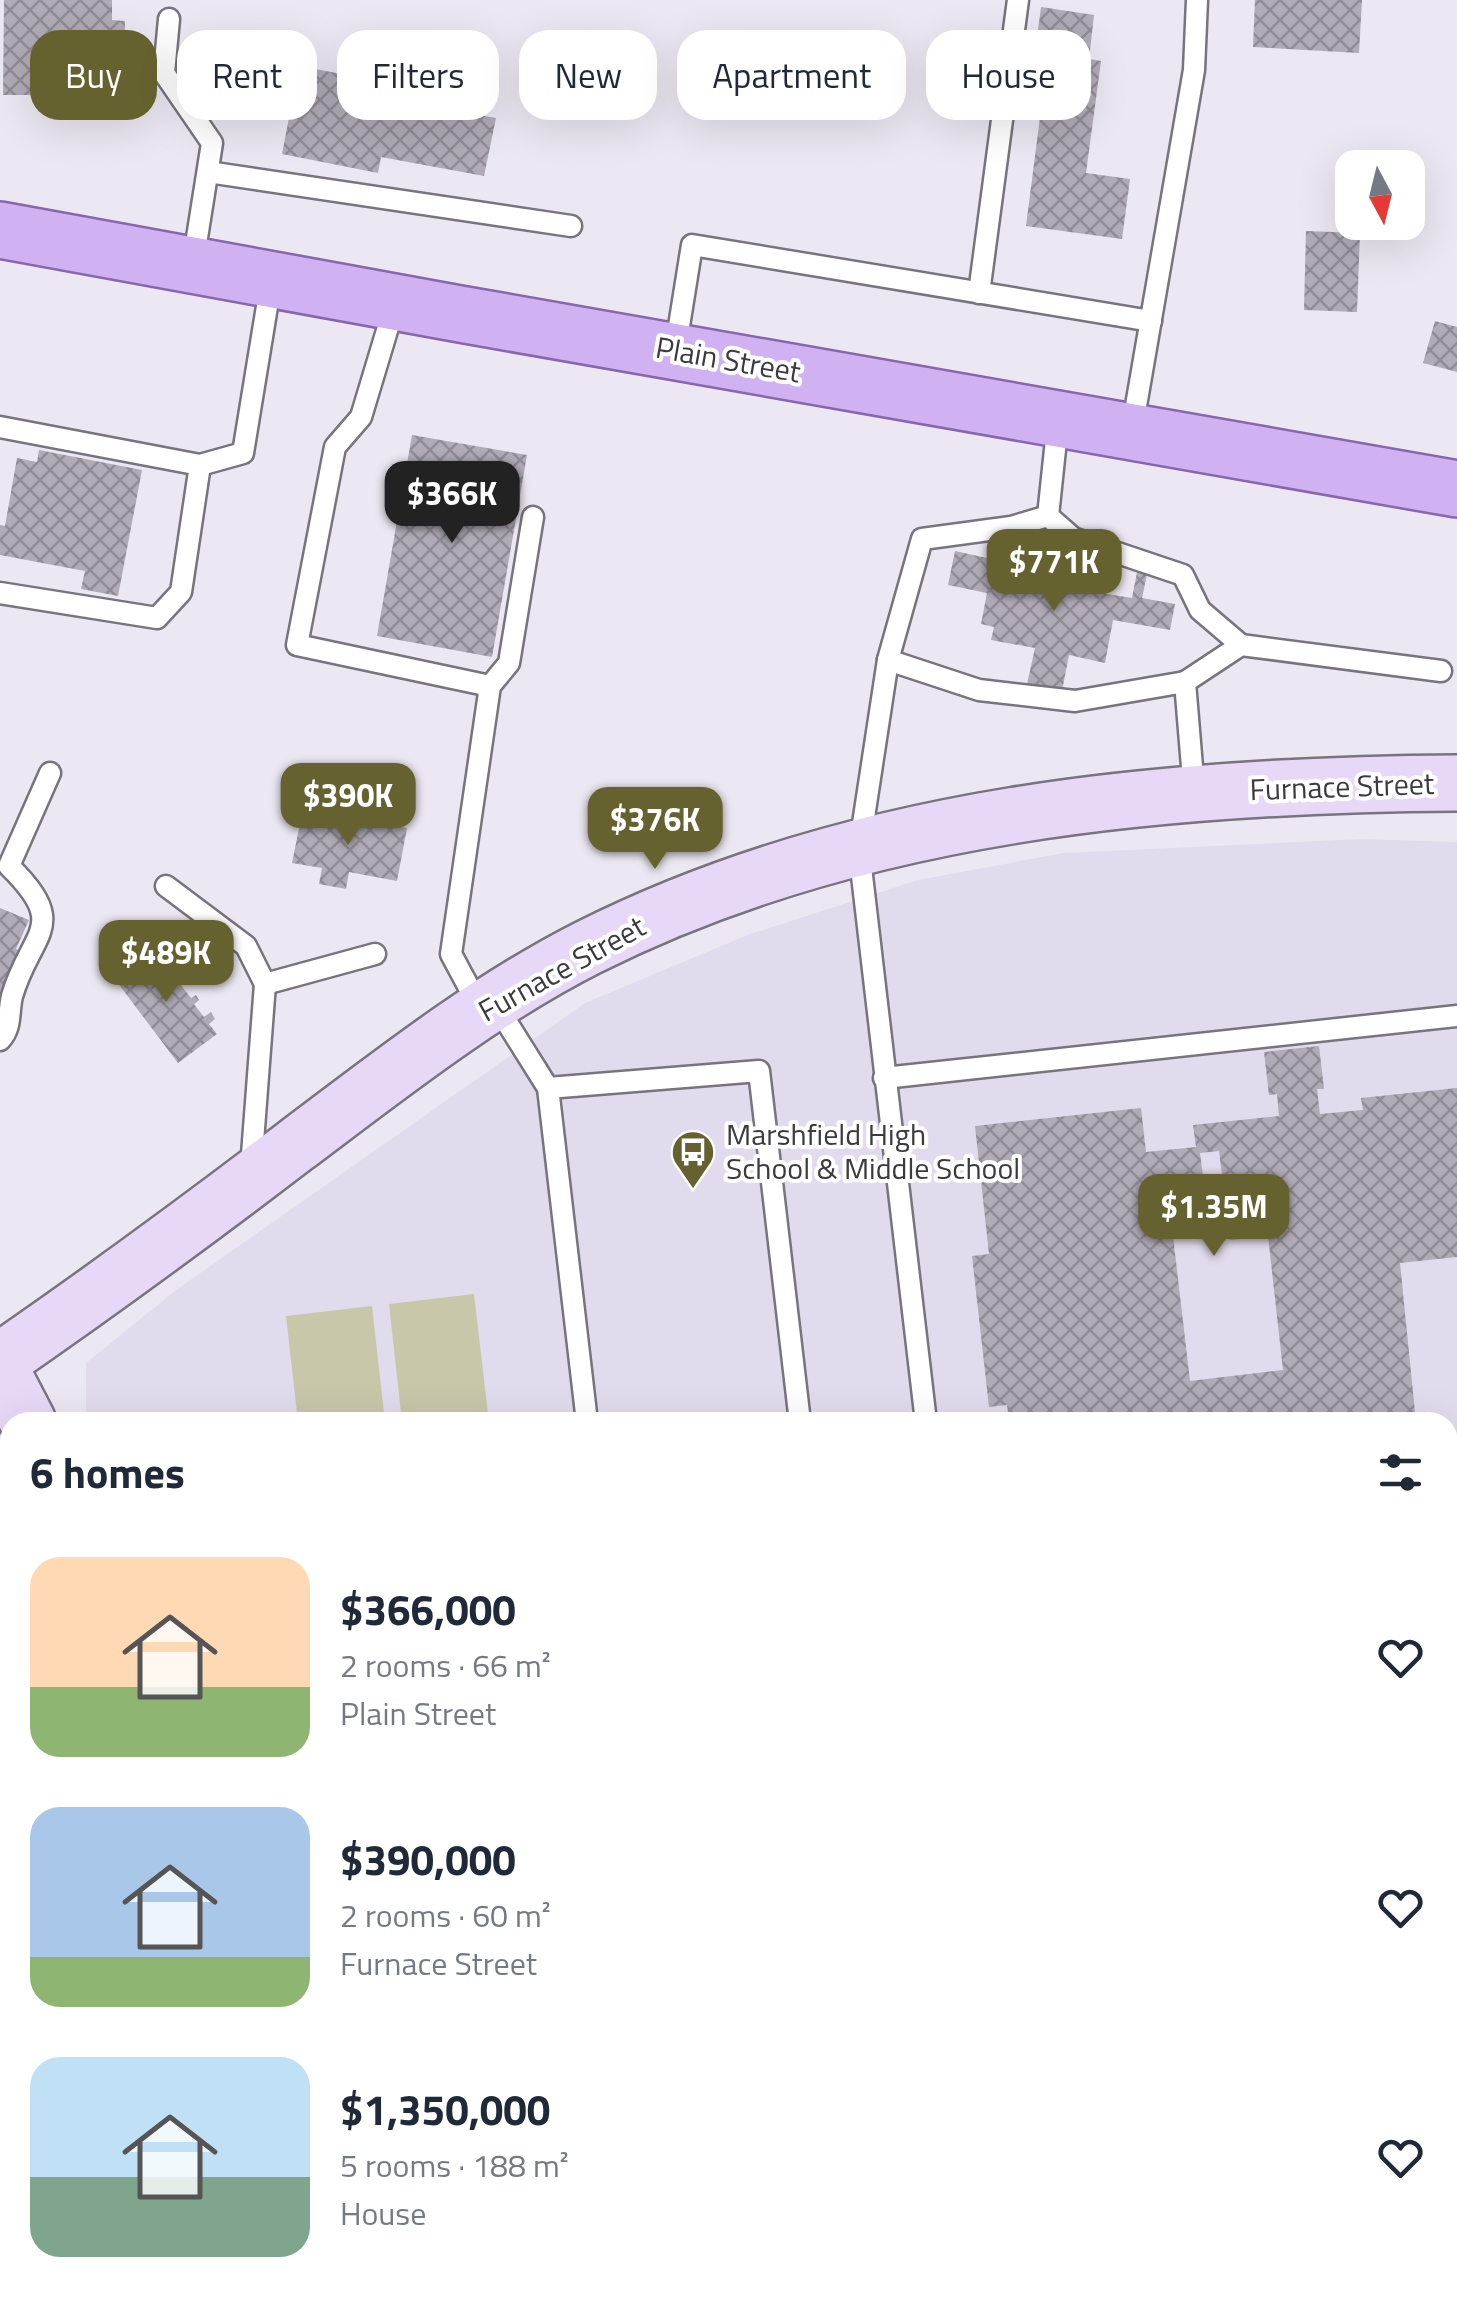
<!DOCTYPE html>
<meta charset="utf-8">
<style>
:root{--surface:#fff;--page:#f6f6f7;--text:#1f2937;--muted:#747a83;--accent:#66622f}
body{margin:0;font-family:"Titillium Web",sans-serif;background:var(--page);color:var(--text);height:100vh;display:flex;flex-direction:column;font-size:38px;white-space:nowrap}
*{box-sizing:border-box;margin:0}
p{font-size:32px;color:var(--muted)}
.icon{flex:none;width:55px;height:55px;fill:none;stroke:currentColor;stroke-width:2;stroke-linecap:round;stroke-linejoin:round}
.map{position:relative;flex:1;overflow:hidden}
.panel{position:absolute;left:0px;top:1412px;width:1458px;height:892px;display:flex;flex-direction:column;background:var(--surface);border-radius:30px 30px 0 0;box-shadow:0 10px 40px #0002}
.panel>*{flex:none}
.hud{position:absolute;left:30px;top:30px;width:1398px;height:90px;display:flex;gap:20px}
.needle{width:65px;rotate:173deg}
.controls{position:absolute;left:1335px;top:150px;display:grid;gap:20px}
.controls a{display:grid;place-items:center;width:90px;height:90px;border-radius:20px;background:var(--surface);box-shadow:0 10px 40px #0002;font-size:50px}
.price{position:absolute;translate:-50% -85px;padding:0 22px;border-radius:20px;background:var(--accent);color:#fff;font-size:32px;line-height:65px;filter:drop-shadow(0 2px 5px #0008)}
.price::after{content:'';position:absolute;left:50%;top:60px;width:30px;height:22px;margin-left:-15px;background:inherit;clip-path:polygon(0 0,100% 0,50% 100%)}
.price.selected{background:#222;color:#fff}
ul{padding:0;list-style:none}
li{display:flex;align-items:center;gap:30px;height:250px;padding:0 30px}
li span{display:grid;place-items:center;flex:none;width:280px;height:200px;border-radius:30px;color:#555}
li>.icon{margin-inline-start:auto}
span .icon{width:120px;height:120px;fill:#fffc;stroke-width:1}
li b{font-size:42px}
h2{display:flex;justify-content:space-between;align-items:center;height:120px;padding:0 30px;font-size:42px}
.tag{padding:0 35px;border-radius:30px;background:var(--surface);box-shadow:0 10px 40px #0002;font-size:35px;line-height:90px}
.tag.selected{background:var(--accent);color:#fff}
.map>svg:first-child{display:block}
.built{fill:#e2dbed}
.grass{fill:#c9c7aa}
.building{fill:url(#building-cross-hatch);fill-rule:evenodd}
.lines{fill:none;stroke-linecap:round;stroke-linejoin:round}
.lane-casing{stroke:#78747d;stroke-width:25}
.secondary-casing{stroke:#78747d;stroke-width:60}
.primary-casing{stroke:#8866ac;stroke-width:60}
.lane{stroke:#fff;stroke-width:20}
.secondary{stroke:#e8d8f8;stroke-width:55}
.primary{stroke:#d0b1f1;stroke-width:55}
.labels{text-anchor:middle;stroke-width:8;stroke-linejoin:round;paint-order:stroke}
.street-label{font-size:30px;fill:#3c3a3e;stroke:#fff}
.poi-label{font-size:30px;fill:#3c3a3e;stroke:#fff;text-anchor:start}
</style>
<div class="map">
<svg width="1457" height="2303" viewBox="0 0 1457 2303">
<defs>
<pattern id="building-cross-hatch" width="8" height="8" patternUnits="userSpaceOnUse" patternTransform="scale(2.5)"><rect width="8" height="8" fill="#b0abb6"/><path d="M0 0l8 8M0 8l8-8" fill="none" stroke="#908c95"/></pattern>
</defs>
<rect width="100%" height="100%" fill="#ece8f3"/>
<path class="built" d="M1361 839 1457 842V2303H491L487 2295H1448V1422H86V1363L176 1290 585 1003 750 934 918 880 1063 853Z"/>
<g class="grass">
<path d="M474 1294 489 1422H402L389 1304Z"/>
<path d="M372 1306 385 1422H298L286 1316Z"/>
<path d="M540 2295H879L882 2303H544Z"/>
</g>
<g class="building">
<path d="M4 0H112V20L125 21 124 107 43 106V95H3Z"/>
<path d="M1255 0H1362L1359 53 1253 47Z"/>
<path d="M1041 7 1094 15 1089 59 1101 61 1086 173 1130 179 1122 239 1026 226 1048 55 1035 53Z"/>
<path d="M299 66 443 93 441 108 496 118 484 176 381 157 378 173 282 154Z"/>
<path d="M1306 231 1360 233 1357 312 1304 310Z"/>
<path d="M1435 321 1457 327V372L1423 363Z"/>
<path d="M412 435 527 455 492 657 377 636Z"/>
<path d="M39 450 142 470 118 596 81 589 85 571 0 555V525L5 526 17 458 37 462Z"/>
<path d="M955 551 987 558 993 564 994 572 1030 580 1045 564 1064 563 1077 573 1083 590 1132 598 1137 572 1147 574 1142 598 1175 604 1170 630 1113 620 1105 663 1069 655 1062 691 1027 684 1035 648 991 640 994 627 981 624 987 593 948 585Z"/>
<path d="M303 809 407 828 397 881 349 872 346 889 319 884 322 868 292 863Z"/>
<path d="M0 908 29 920 16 949 22 952 0 1002Z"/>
<path d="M155 948 163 959 167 956 172 962 167 966 176 978 181 974 185 980 180 984 191 998 196 995 199 1000 194 1004 204 1017 211 1012 215 1019 209 1024 217 1034 178 1063 114 978Z"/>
<path d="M1319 1046 1324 1089H1317L1320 1114 1363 1110 1361 1098 1457 1088V1257L1400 1263 1416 1422H1280V1417L1231 1422H1009L1007 1405 989 1407 972 1256 989 1254 975 1126 1141 1108 1146 1152 1196 1147 1193 1125 1279 1116 1277 1094 1269 1095 1264 1052ZM1219 1151 1230 1240 1268 1236 1283 1370 1190 1381 1173 1236 1210 1231 1200 1153Z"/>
<path d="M1457 1588V1668L1448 1669V1589Z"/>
<path d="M10 1788V1839L0 1820V1793Z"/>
<path d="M1448 1832H1450L1457 1896V1941L1448 1942Z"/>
<path d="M10 2259V2284L4 2288 0 2283V2266Z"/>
<path d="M185 2295H245L227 2303H188Z"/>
</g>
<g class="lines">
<g class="lane-casing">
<g id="lane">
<path d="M169 19 164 73 212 143 193 263"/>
<path d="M208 172 571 226"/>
<path d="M979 293 1018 0"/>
<path d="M395 304 361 417 335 447 297 645 490 686"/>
<path d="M675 351 692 245 1151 321"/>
<path d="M1058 421 1048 516 1073 538 1183 575 1200 610 1241 645"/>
<path d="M0 427 200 465 243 453 271 282"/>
<path d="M1132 429 1194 70 1197 0"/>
<path d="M0 593 157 618 181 592 200 465"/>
<path d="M888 660 979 690 1075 701 1185 682"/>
<path d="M1194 791 1185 682 1241 645 1441 671"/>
<path d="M166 886 246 946 265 984"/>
<path d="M496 1005 548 1088 587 1422"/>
<path d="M481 1010 451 954 490 686 509 663 533 517"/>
<path d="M0 1040C12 1027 8 1013 12 996 31 931 71 927 9 866L50 773"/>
<path d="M884 1078 1457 1016"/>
<path d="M548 1088 759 1071 800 1422"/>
<path d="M251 1168 265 984 375 954"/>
<path d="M926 1422 859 850 888 660 922 539 1011 527 1048 516"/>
</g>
</g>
<g class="secondary-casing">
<g id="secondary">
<path d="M0 1361C100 1292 198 1220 295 1146 388 1076 484 1000 589 947 856 813 1164 785 1457 783"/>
<path d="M0 1368 28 1422"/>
<path d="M442 2295 445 2303"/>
</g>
</g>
<g class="primary-casing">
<path id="primary" d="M0 230 460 314 1457 489"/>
</g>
<use href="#lane" class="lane"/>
<use href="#secondary" class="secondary"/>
<use href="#primary" class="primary"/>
</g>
<defs>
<g id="bus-pin" transform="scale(2.25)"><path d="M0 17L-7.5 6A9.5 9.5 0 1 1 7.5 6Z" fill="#66622f" stroke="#fff"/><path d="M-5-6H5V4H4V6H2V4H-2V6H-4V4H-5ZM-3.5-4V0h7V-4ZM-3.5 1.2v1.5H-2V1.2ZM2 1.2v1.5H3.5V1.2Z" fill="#fff"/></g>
</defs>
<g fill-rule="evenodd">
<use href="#bus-pin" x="693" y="1152"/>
</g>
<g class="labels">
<g class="street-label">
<text transform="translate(728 360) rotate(10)" y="10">Plain Street</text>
<text transform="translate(1342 787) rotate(-2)" y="10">Furnace Street</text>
<text transform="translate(562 969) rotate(-29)" y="10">Furnace Street</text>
</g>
<g class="poi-label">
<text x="726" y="1145">Marshfield High<tspan x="726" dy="34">School &amp; Middle School</tspan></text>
</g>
</g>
</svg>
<div class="controls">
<a><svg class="needle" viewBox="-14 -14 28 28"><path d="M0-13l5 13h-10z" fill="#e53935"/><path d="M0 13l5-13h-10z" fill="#747a83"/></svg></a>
</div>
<b class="price selected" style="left:452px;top:546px">$366K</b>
<b class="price" style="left:1054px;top:614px">$771K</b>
<b class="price" style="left:348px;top:848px">$390K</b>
<b class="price" style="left:655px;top:872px">$376K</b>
<b class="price" style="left:166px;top:1005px">$489K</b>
<b class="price" style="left:1214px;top:1259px">$1.35M</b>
<div class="hud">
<a class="tag selected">Buy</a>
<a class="tag">Rent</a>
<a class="tag">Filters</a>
<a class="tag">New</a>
<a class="tag">Apartment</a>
<a class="tag">House</a>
</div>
<section class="panel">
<h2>6 homes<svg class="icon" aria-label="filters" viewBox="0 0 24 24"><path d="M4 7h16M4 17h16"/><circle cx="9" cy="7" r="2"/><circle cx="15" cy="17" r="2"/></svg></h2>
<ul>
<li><span style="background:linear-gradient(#ffd9b3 65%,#8fb573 0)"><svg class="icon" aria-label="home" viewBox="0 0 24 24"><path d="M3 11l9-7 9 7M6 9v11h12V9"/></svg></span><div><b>$366,000</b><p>2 rooms · 66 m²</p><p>Plain Street</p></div><svg class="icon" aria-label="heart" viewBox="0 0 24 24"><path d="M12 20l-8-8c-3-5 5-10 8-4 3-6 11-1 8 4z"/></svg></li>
<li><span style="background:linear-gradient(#a9c7e8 75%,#8fb573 0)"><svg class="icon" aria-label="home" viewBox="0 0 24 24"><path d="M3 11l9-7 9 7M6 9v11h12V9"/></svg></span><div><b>$390,000</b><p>2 rooms · 60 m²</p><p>Furnace Street</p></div><svg class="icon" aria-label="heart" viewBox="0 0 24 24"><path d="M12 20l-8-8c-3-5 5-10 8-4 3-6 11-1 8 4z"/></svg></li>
<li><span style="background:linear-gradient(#bfe0f5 60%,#7fa58c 0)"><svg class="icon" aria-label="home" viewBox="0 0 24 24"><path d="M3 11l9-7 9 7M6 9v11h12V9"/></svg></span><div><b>$1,350,000</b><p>5 rooms · 188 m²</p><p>House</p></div><svg class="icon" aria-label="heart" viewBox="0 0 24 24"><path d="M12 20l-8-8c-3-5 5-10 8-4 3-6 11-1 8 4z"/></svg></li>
</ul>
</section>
</div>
